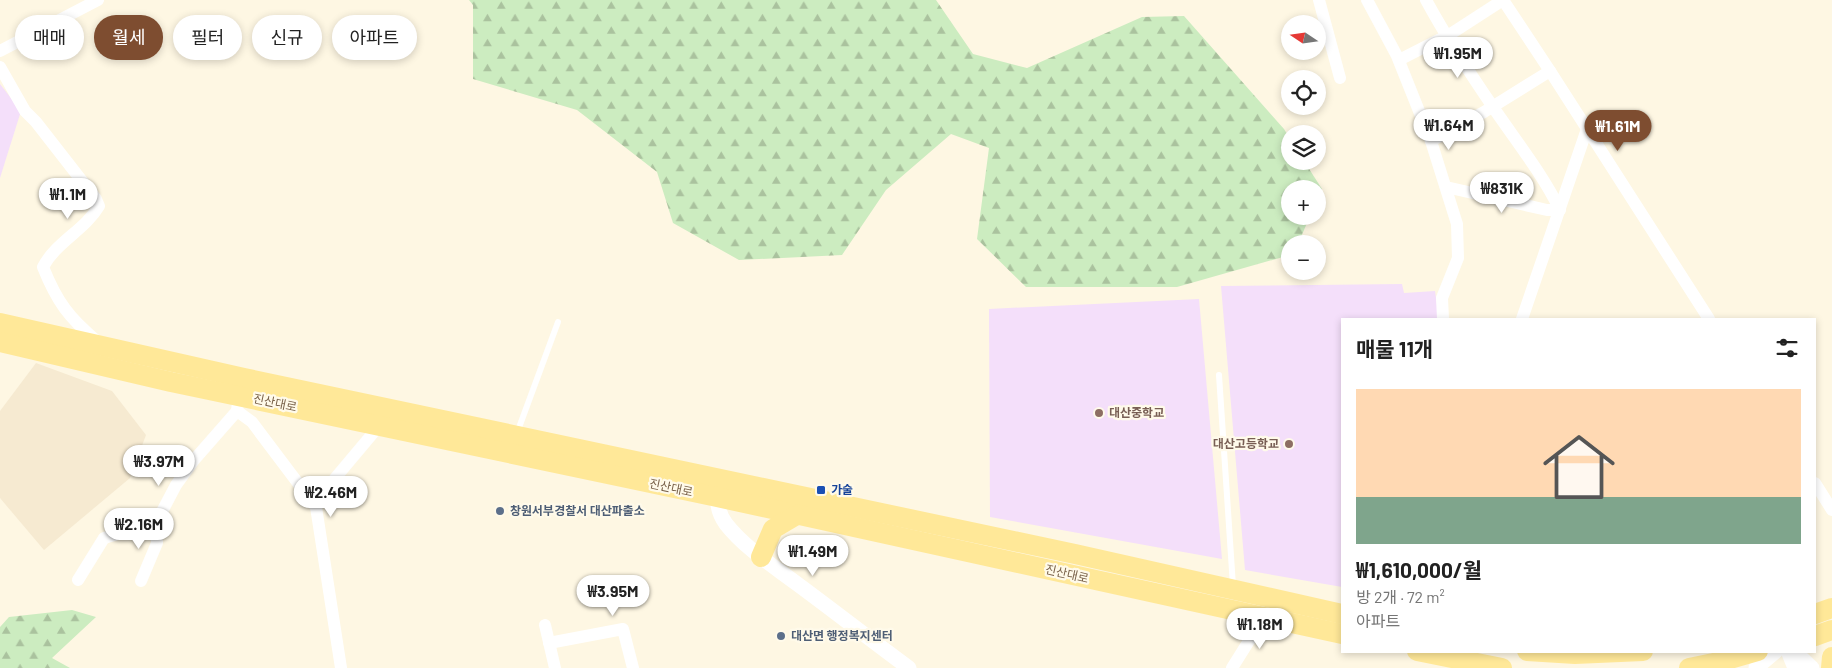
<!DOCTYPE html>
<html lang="ko">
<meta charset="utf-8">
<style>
:root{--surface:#fff;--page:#f6f6f6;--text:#222;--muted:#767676;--line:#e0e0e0;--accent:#7e4d30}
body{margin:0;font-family:Barlow,"Noto Sans KR",sans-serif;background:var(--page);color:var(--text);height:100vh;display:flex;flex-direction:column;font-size:19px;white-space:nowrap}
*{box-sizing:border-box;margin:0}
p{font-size:16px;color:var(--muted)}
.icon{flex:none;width:28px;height:28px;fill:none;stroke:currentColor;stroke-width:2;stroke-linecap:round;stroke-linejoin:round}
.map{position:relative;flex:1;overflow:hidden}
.side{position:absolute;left:1341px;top:318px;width:475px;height:335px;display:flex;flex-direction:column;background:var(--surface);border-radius:0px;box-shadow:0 2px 8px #0003}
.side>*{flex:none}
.hud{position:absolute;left:15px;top:15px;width:475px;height:45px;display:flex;gap:10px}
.needle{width:32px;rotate:283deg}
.controls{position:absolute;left:1281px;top:15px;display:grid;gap:10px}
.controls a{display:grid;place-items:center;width:45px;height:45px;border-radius:50%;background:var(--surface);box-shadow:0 2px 8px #0003;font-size:25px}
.price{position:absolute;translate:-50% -42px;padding:0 11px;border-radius:18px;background:#fff;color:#222;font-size:16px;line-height:32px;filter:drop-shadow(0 1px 2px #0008)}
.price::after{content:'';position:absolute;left:50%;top:30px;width:15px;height:11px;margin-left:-8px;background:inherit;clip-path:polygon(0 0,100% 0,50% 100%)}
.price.on{background:var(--accent);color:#fff}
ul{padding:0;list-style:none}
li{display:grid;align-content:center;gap:10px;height:265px;padding:0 15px}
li+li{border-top:1px solid var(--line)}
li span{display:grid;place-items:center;height:155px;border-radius:0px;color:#555}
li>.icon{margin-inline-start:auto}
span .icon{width:90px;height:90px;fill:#fffc;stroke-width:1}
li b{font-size:21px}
h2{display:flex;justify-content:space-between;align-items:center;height:60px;padding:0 15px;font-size:21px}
.tag{padding:0 18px;border-radius:22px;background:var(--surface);box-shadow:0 2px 8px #0003;font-size:18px;line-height:45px}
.tag.on{background:var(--accent);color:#fff}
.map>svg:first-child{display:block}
.residential{fill:#f6ead1}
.education{fill:#f4dffa}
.forest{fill:url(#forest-firs)}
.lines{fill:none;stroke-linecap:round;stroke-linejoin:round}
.service{stroke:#fff;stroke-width:6}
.minor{stroke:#fff;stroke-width:12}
.tertiary{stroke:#fff;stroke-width:15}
.primary{stroke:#ffe898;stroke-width:20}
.education-dot{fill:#8d6e63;stroke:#fffaea;stroke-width:2}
.transit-dot{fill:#1a4fb4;stroke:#fffaea;stroke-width:2}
.service-dot{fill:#5c6f8a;stroke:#fffaea;stroke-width:2}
.labels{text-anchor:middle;stroke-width:4.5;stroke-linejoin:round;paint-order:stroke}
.street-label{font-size:12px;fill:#775f47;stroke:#fffaea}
.education-label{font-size:12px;font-weight:bold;fill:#785e54;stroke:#fffaea;text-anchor:start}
.transit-label{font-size:12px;font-weight:bold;fill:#164399;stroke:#fffaea;text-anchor:start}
.service-label{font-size:12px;font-weight:bold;fill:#4e5e75;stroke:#fffaea;text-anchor:start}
</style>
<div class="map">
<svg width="1832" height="668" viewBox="0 0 1832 668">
<defs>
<pattern id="forest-firs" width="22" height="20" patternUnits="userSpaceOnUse" patternTransform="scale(1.25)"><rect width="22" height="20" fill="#ccecc0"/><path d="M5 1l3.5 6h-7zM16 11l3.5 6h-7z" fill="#aac29e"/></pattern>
</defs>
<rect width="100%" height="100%" fill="#fef7e3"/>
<path class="residential" d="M36 363 112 391 146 435 130 478 44 550 0 498V411Z"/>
<g class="education">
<path d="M0 84 21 111 0 178Z"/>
<path d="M1402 284 1404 293 1435 291 1439 319H1342V587L1245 570 1221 286Z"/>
<path d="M1199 299 1222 559 990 517 989 309Z"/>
</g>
<g class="forest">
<path d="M469 0H936L973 54 1027 68 1142 17 1184 16 1284 129 1290 139V161H1304L1322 189 1318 198V189H1290V216H1310L1298 244H1290V255L1177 287H1026L977 239 989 148 951 134 886 190 842 255 739 260 673 223 657 172 577 110 473 79V5Z"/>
<path d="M72 610 96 617 52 658 70 668H0V627L9 617Z"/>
</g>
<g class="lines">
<g class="service">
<path d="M1219 375 1233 586"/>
<path d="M517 433 558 322"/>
</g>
<g class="minor">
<path d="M1319 0 1340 78"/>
<path d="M1367 0 1397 56 1431 141 1457 224 1458 258 1442 298 1443 319"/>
<path d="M1426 0C1446 37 1469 72 1493 107 1516 141 1542 173 1560 210H1547L1446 187"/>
<path d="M1503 0 1550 71 1709 319"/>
<path d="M0 51 98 0"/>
<path d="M1399 60 1452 33 1503 0"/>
<path d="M0 67 25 111 36 122 96 199 99 206C85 230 56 242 43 267 57 302 69 318 98 342"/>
<path d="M1431 141 1484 112 1550 71"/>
<path d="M1522 319 1587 129"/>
<path d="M237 411 252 422 316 507 341 668"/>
<path d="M1815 483 1832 510"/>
<path d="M316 507 321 495 379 426"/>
<path d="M78 580 104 538 156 523 176 485 194 460 237 411 238 402"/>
<path d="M141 581 157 543 156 523"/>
<path d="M545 625 555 668"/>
<path d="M549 643 623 629 633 668"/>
<path d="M1232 668 1264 617"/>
</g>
<g class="tertiary">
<path d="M719 488C716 500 718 513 726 524 745 548 772 565 796 583 834 611 871 640 909 668"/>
<path d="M1788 651 1795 668"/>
<path d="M1794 651 1812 668"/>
<path d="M1756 668 1776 651"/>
</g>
<g class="primary">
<path d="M0 323 244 378 1075 554 1342 614"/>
<path d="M0 342 171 382 717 497 1342 634"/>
<path d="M761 557 773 529 795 516"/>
<path d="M1815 614 1832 608"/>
<path d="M1815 636 1832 630"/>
<path d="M1417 651 1502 668"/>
<path d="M1527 651 1575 654 1643 651"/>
<path d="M1689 668 1723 661 1758 651"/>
<path d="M1831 668 1832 657"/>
</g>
</g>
<g class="education-dot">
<circle cx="1099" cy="413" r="5"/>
<circle cx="1289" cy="444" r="5"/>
</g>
<rect class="transit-dot" x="816" y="485" width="10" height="10" rx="2.5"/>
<g class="service-dot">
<circle cx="500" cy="511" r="5"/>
<circle cx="781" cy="636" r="5"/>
</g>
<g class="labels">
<g class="street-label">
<text transform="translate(275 403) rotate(12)" y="4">진산대로</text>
<text transform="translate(671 488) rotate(12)" y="4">진산대로</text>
<text transform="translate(1067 574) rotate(13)" y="4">진산대로</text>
</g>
<g class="education-label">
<text x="1109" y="417">대산중학교</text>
<text x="1279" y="448" text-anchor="end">대산고등학교</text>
</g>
<g class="transit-label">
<text x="831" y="494">가술</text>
</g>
<g class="service-label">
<text x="510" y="515">창원서부경찰서 대산파출소</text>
<text x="791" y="640">대산면 행정복지센터</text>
</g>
</g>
</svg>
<div class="controls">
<a><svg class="needle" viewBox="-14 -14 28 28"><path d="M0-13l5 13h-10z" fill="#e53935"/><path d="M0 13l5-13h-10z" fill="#767676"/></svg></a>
<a><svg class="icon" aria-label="locate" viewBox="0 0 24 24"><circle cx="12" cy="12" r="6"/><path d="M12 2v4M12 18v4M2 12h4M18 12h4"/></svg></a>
<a><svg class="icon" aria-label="layers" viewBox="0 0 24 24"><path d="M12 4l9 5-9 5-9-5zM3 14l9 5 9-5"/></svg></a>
<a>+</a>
<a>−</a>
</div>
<b class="price" style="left:1458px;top:79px">₩1.95M</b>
<b class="price" style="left:1449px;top:151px">₩1.64M</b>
<b class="price on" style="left:1618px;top:152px">₩1.61M</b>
<b class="price" style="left:1502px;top:214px">₩831K</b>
<b class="price" style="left:68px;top:220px">₩1.1M</b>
<b class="price" style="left:159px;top:487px">₩3.97M</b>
<b class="price" style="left:331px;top:518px">₩2.46M</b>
<b class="price" style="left:139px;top:550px">₩2.16M</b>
<b class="price" style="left:813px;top:577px">₩1.49M</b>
<b class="price" style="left:613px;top:617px">₩3.95M</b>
<b class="price" style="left:1260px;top:650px">₩1.18M</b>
<div class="hud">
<a class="tag">매매</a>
<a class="tag on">월세</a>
<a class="tag">필터</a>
<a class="tag">신규</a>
<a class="tag">아파트</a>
</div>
<section class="side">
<h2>매물 11개<svg class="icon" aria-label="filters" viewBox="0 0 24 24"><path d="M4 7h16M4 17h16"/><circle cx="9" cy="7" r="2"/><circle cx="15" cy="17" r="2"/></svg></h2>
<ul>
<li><span style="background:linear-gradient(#ffd9b3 70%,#7fa58c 0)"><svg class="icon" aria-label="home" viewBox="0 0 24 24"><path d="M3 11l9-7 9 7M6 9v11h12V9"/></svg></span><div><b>₩1,610,000/월</b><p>방 2개 · 72 m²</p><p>아파트</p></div></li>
</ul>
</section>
</div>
